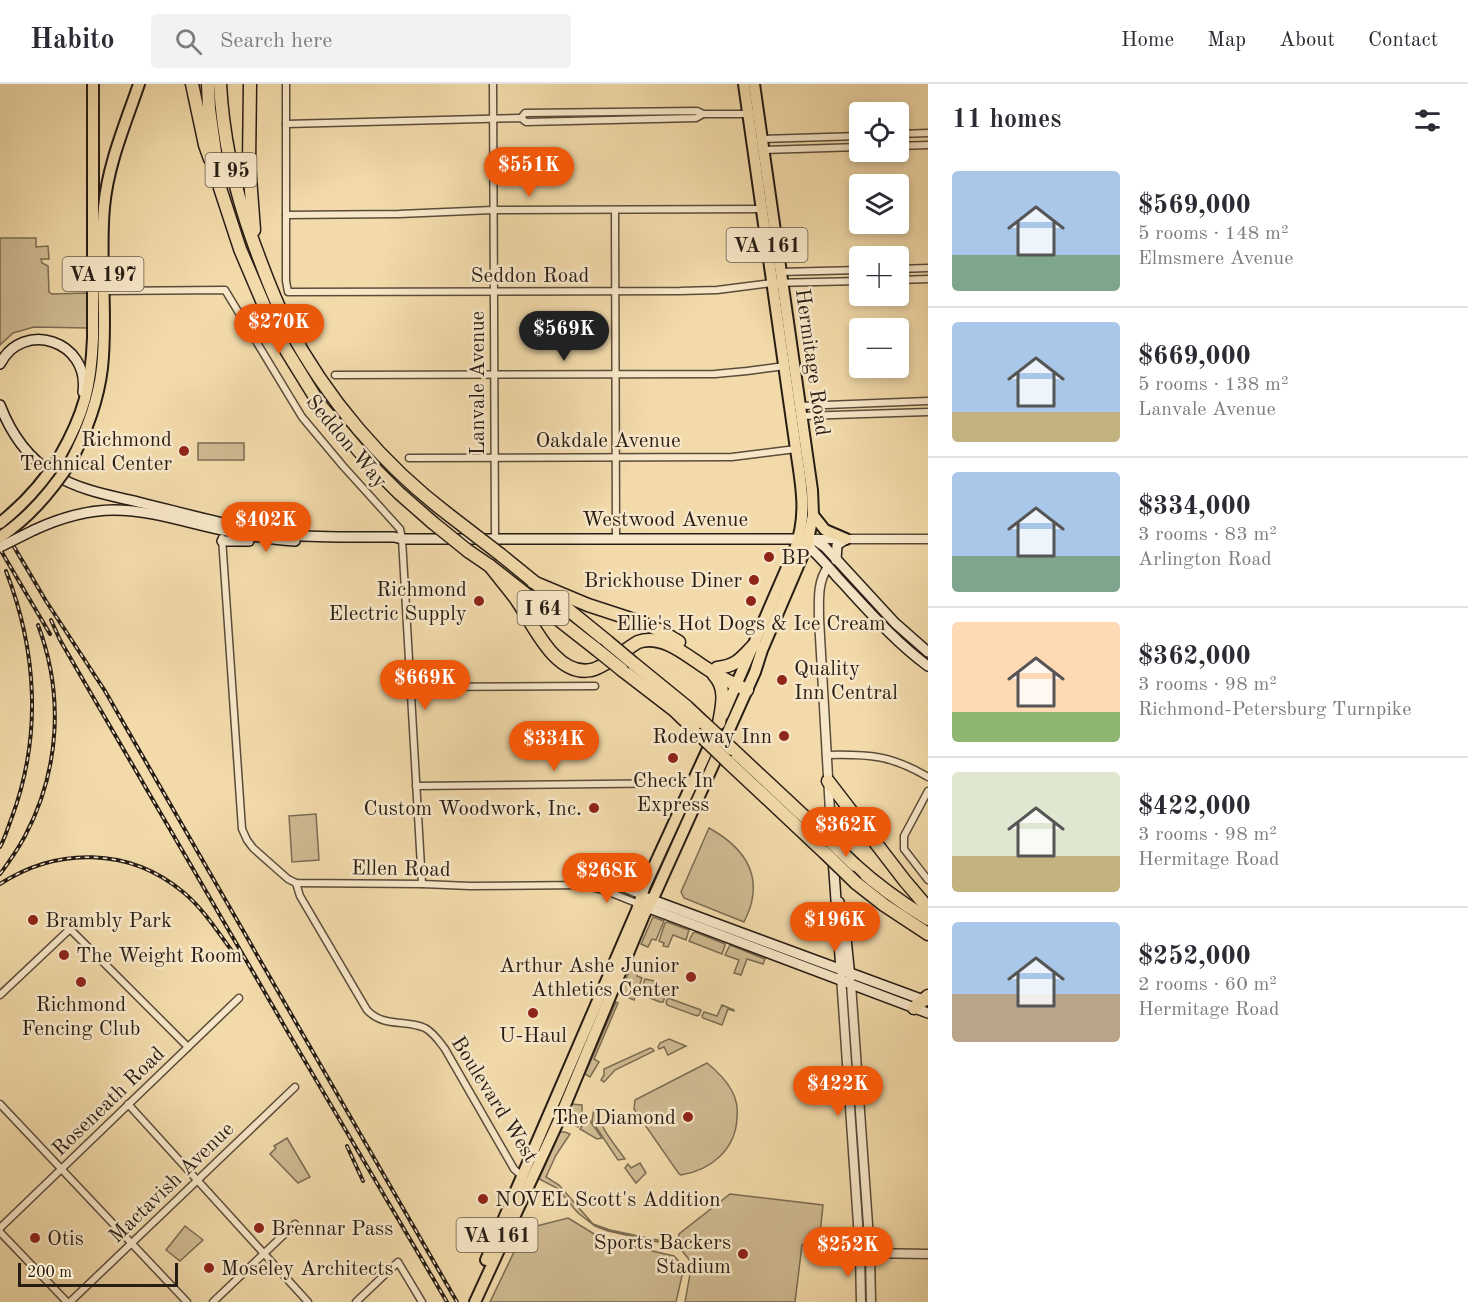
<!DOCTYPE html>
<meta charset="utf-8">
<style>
:root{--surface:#fff;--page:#f2f2f3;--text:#2b2b33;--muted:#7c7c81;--line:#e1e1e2;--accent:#ea580c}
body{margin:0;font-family:"Old Standard TT",serif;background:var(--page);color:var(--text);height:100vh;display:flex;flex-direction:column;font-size:22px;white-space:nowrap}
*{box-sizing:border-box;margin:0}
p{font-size:20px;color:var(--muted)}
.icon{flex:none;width:33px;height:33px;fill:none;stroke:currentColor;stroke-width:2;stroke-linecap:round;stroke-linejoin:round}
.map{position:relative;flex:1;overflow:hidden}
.panel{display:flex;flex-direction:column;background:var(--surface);width:540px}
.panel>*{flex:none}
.tools{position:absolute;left:849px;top:18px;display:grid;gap:12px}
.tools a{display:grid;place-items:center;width:60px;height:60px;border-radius:6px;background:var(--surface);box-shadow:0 3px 9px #0003;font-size:30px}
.scale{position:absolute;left:18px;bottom:15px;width:160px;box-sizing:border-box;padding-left:6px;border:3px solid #271d15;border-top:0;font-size:16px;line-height:21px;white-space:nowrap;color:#271d15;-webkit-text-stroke:4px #f7e7c8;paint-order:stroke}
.price{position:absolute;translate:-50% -51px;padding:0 14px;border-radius:21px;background:var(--accent);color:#fff;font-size:20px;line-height:39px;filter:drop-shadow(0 2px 3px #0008)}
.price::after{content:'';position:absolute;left:50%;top:36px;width:18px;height:14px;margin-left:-9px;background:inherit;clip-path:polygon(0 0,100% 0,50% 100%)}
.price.active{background:#222;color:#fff}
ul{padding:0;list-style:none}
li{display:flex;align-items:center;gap:18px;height:150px;padding:0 24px}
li+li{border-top:2px solid var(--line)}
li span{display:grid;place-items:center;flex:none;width:168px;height:120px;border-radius:6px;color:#555}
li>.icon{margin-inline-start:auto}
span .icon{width:72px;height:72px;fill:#fffc;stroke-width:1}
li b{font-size:26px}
h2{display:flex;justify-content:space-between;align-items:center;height:72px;padding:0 24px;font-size:26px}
header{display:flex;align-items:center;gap:36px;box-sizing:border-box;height:84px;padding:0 30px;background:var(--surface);border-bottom:2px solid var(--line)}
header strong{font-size:28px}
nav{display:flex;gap:33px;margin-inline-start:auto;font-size:21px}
.search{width:420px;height:54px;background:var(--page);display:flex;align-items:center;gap:15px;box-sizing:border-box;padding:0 21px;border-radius:6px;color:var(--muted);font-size:22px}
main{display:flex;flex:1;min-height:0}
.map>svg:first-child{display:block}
.green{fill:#cfba91;stroke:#7b6c53;stroke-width:1.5}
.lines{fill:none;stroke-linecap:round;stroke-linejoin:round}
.minor-casing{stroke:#5a4c3a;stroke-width:9}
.tertiary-casing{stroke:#5a4c3a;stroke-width:11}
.secondary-casing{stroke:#271d15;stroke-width:12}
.primary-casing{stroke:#271d15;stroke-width:14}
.motorway-casing{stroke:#271d15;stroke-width:15}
.minor{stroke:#f7e7c8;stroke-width:6}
.tertiary{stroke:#f7e7c8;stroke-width:8}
.secondary{stroke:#f7e7c8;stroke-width:9}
.primary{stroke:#f2daaa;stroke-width:10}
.motorway{stroke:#f2daaa;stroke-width:12}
.rail-casing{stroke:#271d15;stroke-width:4}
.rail{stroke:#f7e7c8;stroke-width:1.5;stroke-dasharray:4.5;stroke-linecap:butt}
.secondary-bridge-casing{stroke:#271d15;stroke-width:12;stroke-linecap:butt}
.primary-bridge-casing{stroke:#271d15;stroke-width:14;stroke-linecap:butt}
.motorway-bridge-casing{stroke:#271d15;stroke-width:15;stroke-linecap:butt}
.secondary-bridge{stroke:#f7e7c8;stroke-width:9}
.primary-bridge{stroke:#f2daaa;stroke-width:10}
.motorway-bridge{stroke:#f2daaa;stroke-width:12}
.poi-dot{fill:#8f2418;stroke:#f7e7c8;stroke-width:2}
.labels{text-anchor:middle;stroke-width:5;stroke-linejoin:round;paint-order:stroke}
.shield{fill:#f7e7c8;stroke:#655a4b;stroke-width:1.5}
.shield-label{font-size:20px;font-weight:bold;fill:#271d15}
.street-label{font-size:21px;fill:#271d15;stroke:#f7e7c8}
.poi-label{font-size:21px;fill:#271d15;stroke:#f7e7c8;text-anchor:end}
</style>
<header>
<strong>Habito</strong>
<div class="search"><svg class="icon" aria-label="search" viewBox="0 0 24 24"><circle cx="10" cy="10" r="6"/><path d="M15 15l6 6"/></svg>Search here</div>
<nav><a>Home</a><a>Map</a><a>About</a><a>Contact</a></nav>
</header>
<main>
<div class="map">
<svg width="928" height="1218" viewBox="0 0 928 1218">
<rect width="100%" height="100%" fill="#f2daaa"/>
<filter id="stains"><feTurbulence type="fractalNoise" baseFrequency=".00333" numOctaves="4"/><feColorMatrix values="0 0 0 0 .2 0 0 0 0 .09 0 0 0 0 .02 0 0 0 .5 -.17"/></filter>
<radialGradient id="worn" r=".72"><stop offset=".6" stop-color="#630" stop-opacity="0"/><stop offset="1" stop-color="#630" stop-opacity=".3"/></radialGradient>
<g class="green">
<path d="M0 154H36V163L48 162 49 175H41L42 179 48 182 49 208 52 210 87 209V244L34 243 13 249 0 261Z"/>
<rect x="198" y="359" width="46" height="17"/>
<path d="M316 730 319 776 292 778 289 732Z"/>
<path d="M709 744C736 759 759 782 752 816 751 824 747 831 744 838L684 814 681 808Z"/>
<path d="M653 833 664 837 656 856 652 855 648 863 641 860Z"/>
<path d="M667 838 689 846 686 856 673 851 668 863 663 862 664 859 659 857 665 839Z"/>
<path d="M695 848 725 860V861L722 870 689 857 693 849Z"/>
<path d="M730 861 765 875 763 880 747 875 741 891 734 889 739 876 725 871Z"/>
<path d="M632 880 640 884 637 892 642 894 634 916 620 910Z"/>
<path d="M645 895 655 897 652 907 665 913 663 918H660L640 910Z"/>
<path d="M668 914 701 926 699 931 697 932 667 921 666 918Z"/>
<path d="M616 918 618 919 594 975 599 978 590 993 585 990Z"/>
<path d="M722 921 734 926V927L728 925 722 941 703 934 702 932 704 928 717 932Z"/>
<path d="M669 955 686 962 668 971 664 963 659 965 658 963 660 959Z"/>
<path d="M650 964 653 965 654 967 615 986 604 998 601 996 604 991V985Z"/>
<path d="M707 979C717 987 726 996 732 1007 737 1016 738 1026 737 1035 735 1066 711 1086 681 1091L679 1090 634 1025 635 1016Z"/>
<path d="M571 1020 582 1021V1036L578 1043 567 1038 568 1036 566 1032Z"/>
<path d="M594 1024H597C599 1044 614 1059 625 1075L618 1076 592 1037Z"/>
<path d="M585 1037H590L602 1054 597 1055 580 1045Z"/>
<path d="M559 1048H565L570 1050 556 1071 546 1093 559 1101 593 1140 610 1146 658 1156V1158L608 1147 595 1142 578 1129 557 1104 539 1095Z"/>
<path d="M287 1054 310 1093 298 1099 270 1070 276 1064 274 1062Z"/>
<path d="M640 1079 646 1089 636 1099 625 1084 628 1080 631 1084Z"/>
<path d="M730 1110 823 1121 819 1160 802 1161 795 1218H685L692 1179 678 1162 679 1150Z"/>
<path d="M568 1134 604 1156 674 1172 684 1183 676 1218H490L525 1145Z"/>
<path d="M185 1142 203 1156 180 1177 166 1166Z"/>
</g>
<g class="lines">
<g class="minor-casing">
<g id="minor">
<path d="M286 0V197L288 208 680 207 717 206 772 199 860 197"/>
<path d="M493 0 495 454"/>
<path d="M521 34 525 29 697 27 703 30H751"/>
<path d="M286 40 521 34 526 38 696 34 703 30"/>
<path d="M898 50 928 49"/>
<path d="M761 55 860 52"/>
<path d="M898 62 928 61"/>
<path d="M763 66 860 63"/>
<path d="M615 126 616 454"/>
<path d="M286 131 399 130 493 126 762 125"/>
<path d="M898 185 928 184"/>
<path d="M779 188 860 186"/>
<path d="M898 196 928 195"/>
<path d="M103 207 225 206 302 333 343 382 400 445 402 455 422 800"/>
<path d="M335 291 715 290 747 287 785 282"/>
<path d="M800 322 928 317"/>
<path d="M801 332 928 328"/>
<path d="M409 374 732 373 796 365"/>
<path d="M222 454 242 745 247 756 253 764 288 795 296 799 422 800 470 802 582 801 603 798 618 802 642 812"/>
<path d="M412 603 595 602"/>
<path d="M826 671C869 670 891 671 928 693"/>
<path d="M416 702 692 699"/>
<path d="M928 707 904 752V765L928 796"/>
<path d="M296 799 300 812 367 926C384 944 405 935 425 944 434 949 439 957 445 965L514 1085 524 1094"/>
<path d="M586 802 604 806 639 820"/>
<path d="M0 911 70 845 188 963"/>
<path d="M0 1020 187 1218"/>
<path d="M128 1020 308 1218"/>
<path d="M0 1144 239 914"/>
<path d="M0 1148 67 1218"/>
<path d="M70 1218 295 1003"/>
<path d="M213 1218 295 1140"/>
<path d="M356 1218 398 1178 422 1218"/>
</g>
</g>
<g class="tertiary-casing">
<g id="tertiary">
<path d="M811 455H928"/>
<path d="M828 483C817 498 819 517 819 535L831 745"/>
<path d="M841 892 860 1169 861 1218"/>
<path d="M851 900 870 1169 871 1218"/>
<path d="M865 1169 928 1170"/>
</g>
</g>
<g class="secondary-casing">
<g id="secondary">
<path d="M0 280C23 235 90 257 83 308"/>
<path d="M0 321C11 350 29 375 55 391 81 407 113 412 142 419 191 431 239 445 289 451 324 454 359 453 394 453L402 455H809L818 458 825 463 895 539 928 568"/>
<path d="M34 446C60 434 86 426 114 426 143 426 172 434 200 441 232 449 262 455 295 457"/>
<path d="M222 457H249"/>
<path d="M802 457C816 468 827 481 838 494 867 525 894 557 928 582"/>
<path d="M836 476 837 461 846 455"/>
<path d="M833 774 841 886"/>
<path d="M647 814 926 917"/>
<path d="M839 818 844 834 850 894"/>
<path d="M641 821 928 929"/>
</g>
</g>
<g class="primary-casing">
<g id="primary">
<path d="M60 372C84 330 91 303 93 254V0"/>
<path d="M70 379C86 349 98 318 102 284 108 231 99 176 104 123 108 80 125 41 139 0"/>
<path d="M813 431 825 446 846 455"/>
<path d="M723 631 795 465C808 430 801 400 796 365L744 0"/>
<path d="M486 1176 637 826 644 804 713 654"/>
<path d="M475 1218 558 1038 644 831 655 810 755 588 762 566 807 461 813 431 812 406 754 0"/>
</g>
</g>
<g class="motorway-casing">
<g id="motorway">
<path d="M192 0 205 61 210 75"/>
<path d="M208 0 209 25 220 104 240 165 271 238 286 266 320 321 371 381 399 409 432 438"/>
<path d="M220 0C223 56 235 108 254 160 264 187 274 215 287 240 326 314 383 381 449 431"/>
<path d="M250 0 249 80 254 146"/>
<path d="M468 467 490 482 596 565"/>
<path d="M501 471 608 558"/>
<path d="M490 482C499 494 510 506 518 518 534 542 556 593 591 586 603 584 626 565 638 558 664 549 689 574 709 586 721 594 734 600 747 606"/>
<path d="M533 498 588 521 643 539 659 546 679 558"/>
<path d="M633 579 687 623 704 639"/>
<path d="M717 584C737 582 741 574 754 561"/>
<path d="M622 586 674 626 700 651"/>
<path d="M714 591C727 605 722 622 719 639"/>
<path d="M732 665 808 736"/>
<path d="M727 677 824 768"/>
<path d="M828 697 905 797 928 824"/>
<path d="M831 745C843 739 854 738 864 747"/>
<path d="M855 781C878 802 902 819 928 835"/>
<path d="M856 799 884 821 928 850"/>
<path d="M914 924 928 912"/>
</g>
</g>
<use href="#minor" class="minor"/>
<use href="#tertiary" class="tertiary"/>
<use href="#secondary" class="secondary"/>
<use href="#primary" class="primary"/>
<use href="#motorway" class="motorway"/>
<g class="rail-casing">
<g id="rail">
<path d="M0 439 46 517 105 607 457 1218"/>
<path d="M0 465 50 550"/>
<path d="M51 536 60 556 93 613 289 950 447 1218"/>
<path d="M0 763C5 754 8 743 12 733 42 652 37 567 6 487"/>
<path d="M0 790C9 778 18 765 25 752 60 686 64 610 38 541"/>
<path d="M0 800C57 763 129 763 183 808 204 825 219 850 235 871"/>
<path d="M347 1062 363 1097"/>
</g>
</g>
<use href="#rail" class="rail"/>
<g class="secondary-bridge-casing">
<path id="secondary-bridge" d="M0 463 34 446"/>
</g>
<g class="primary-bridge-casing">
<g id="primary-bridge">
<path d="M0 439C24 420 44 398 60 372"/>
<path d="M0 453C29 434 51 408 70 379"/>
</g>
</g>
<g class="motorway-bridge-casing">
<g id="motorway-bridge">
<path d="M449 431 501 471"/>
<path d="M432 438 468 467"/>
<path d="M608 558 633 579"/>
<path d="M596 565 622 586"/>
<path d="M704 639 732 665"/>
<path d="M700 651 727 677"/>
<path d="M808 736 855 781"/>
<path d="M824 768 856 799"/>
</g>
</g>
<use href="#secondary-bridge" class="secondary-bridge"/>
<use href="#primary-bridge" class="primary-bridge"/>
<use href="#motorway-bridge" class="motorway-bridge"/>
</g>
<g class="poi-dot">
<circle cx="184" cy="367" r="6"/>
<circle cx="769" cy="473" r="6"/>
<circle cx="754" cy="496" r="6"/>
<circle cx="479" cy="517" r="6"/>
<circle cx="751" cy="517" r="6"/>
<circle cx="782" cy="596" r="6"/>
<circle cx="784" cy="652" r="6"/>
<circle cx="673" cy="674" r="6"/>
<circle cx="594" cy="724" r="6"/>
<circle cx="33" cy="836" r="6"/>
<circle cx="64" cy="871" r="6"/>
<circle cx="691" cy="893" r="6"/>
<circle cx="81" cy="898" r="6"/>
<circle cx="533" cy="929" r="6"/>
<circle cx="688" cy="1033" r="6"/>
<circle cx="483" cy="1115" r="6"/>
<circle cx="259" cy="1144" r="6"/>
<circle cx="35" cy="1154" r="6"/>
<circle cx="743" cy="1170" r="6"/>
<circle cx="209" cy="1184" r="6"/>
</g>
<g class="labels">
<g class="shield">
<rect x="205.5" y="69" width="51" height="34" rx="4.5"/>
<rect x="726.5" y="144" width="81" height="34" rx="4.5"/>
<rect x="62.5" y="173" width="81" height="34" rx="4.5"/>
<rect x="517.5" y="507" width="51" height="34" rx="4.5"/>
<rect x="456.5" y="1134" width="81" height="34" rx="4.5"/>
</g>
<g class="shield-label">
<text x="231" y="93">I 95</text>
<text x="767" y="168">VA 161</text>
<text x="103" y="197">VA 197</text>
<text x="543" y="531">I 64</text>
<text x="497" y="1158">VA 161</text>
</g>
<g class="street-label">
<text x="530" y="198">Seddon Road</text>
<text transform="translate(813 278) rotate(82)" y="7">Hermitage Road</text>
<text transform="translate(477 299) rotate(-90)" y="7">Lanvale Avenue</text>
<text x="608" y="363">Oakdale Avenue</text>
<text transform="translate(347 357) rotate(50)" y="7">Seddon Way</text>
<text x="665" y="442">Westwood Avenue</text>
<text transform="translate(401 784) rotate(1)" y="7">Ellen Road</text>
<text transform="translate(495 1015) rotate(58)" y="7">Boulevard West</text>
<text transform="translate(108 1017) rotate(-44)" y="7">Roseneath Road</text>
<text transform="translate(171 1098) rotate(-44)" y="7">Mactavish Avenue</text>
</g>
<g class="poi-label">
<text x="172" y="362">Richmond<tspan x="172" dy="24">Technical Center</tspan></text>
<text x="781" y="480" text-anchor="start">BP</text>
<text x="742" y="503">Brickhouse Diner</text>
<text x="467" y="512">Richmond<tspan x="467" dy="24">Electric Supply</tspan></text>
<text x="751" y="546" text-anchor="middle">Ellie's Hot Dogs &amp; Ice Cream</text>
<text x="794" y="591" text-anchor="start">Quality<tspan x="794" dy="24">Inn Central</tspan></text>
<text x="772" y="659">Rodeway Inn</text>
<text x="673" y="703" text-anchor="middle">Check In<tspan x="673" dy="24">Express</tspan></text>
<text x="582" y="731">Custom Woodwork, Inc.</text>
<text x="45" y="843" text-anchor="start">Brambly Park</text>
<text x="76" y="878" text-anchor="start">The Weight Room</text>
<text x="679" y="888">Arthur Ashe Junior<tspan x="679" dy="24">Athletics Center</tspan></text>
<text x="81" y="927" text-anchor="middle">Richmond<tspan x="81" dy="24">Fencing Club</tspan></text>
<text x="533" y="958" text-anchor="middle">U-Haul</text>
<text x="676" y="1040">The Diamond</text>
<text x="495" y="1122" text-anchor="start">NOVEL Scott's Addition</text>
<text x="271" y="1151" text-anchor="start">Brennar Pass</text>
<text x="47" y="1161" text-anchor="start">Otis</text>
<text x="731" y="1165">Sports Backers<tspan x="731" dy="24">Stadium</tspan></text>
<text x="221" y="1191" text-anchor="start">Moseley Architects</text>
</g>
</g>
<rect width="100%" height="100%" filter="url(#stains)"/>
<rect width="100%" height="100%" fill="url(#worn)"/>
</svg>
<div class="tools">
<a><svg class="icon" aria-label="locate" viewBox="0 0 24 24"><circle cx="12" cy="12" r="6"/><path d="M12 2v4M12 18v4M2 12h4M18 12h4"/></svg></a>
<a><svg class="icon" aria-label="layers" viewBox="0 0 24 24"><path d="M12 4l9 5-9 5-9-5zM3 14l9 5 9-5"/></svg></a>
<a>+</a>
<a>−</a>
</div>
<div class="scale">200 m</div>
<b class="price" style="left:529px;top:114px">$551K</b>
<b class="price" style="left:279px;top:271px">$270K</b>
<b class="price active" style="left:564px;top:278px">$569K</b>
<b class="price" style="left:266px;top:469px">$402K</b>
<b class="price" style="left:425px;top:627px">$669K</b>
<b class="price" style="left:554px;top:688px">$334K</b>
<b class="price" style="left:846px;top:774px">$362K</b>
<b class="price" style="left:607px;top:820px">$268K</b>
<b class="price" style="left:835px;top:869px">$196K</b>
<b class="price" style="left:838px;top:1033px">$422K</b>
<b class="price" style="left:848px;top:1194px">$252K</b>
</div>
<section class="panel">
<h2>11 homes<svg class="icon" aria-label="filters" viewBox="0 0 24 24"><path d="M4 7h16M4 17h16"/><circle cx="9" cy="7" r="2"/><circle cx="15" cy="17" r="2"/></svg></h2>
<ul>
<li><span style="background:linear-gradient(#a9c7e8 70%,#7fa58c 0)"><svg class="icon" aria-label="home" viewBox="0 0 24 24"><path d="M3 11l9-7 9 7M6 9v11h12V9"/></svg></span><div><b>$569,000</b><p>5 rooms · 148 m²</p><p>Elmsmere Avenue</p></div></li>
<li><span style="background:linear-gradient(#a9c7e8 75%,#c2b280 0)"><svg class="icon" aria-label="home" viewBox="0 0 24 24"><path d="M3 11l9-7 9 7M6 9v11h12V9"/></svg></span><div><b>$669,000</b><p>5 rooms · 138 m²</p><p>Lanvale Avenue</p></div></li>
<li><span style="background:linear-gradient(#a9c7e8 70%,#7fa58c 0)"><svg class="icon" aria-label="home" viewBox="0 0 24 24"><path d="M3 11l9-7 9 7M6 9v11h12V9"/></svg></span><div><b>$334,000</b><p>3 rooms · 83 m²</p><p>Arlington Road</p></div></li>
<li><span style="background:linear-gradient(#ffd9b3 75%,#8fb573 0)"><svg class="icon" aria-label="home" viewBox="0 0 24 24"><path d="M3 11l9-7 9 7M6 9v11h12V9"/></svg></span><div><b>$362,000</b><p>3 rooms · 98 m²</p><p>Richmond-Petersburg Turnpike</p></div></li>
<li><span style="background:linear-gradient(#dfe7d0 70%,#c2b280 0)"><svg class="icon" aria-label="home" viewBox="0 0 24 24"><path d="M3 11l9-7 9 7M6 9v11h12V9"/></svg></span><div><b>$422,000</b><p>3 rooms · 98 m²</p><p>Hermitage Road</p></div></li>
<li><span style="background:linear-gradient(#a9c7e8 60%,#b9a48a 0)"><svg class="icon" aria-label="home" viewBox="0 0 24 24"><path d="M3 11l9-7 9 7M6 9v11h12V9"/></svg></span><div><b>$252,000</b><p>2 rooms · 60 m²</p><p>Hermitage Road</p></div></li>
</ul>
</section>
</main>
